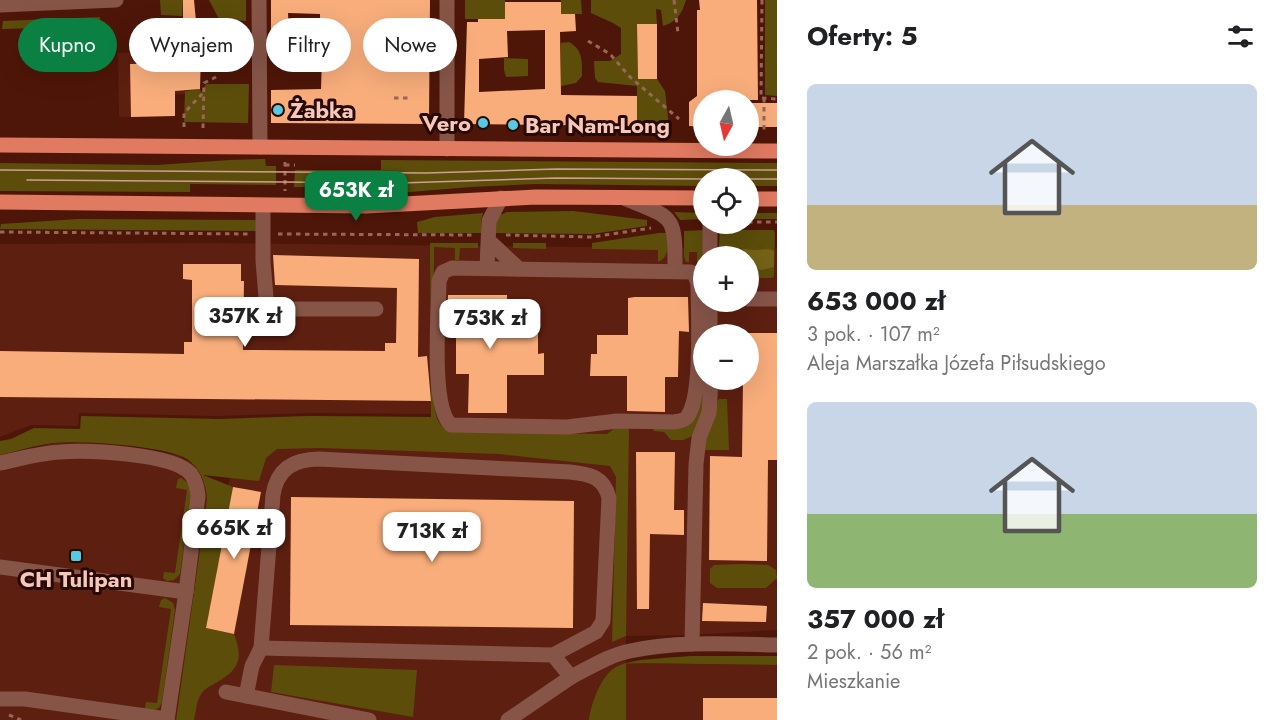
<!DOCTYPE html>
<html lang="pl">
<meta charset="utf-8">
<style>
:root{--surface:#fff;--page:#f2f2f2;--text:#202124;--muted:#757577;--accent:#0b8043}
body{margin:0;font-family:Jost,sans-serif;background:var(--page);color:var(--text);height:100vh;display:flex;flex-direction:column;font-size:22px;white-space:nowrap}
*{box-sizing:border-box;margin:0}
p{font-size:20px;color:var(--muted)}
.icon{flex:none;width:33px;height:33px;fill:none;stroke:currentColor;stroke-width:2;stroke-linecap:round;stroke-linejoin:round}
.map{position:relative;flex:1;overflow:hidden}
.details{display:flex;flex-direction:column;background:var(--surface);width:510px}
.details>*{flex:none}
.banner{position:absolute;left:18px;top:18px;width:570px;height:54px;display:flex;gap:12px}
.needle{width:39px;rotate:188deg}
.controls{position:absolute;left:693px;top:90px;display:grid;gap:12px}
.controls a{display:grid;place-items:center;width:66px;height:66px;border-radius:50%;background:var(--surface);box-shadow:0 6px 24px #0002;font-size:30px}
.price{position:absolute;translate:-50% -51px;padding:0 14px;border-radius:12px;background:#fff;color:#222;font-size:20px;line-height:39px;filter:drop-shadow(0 2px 3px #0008)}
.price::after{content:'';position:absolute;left:50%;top:36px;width:18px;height:14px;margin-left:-9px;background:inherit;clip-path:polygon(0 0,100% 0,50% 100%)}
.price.current{background:var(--accent);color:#fff}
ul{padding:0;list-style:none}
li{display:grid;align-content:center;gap:12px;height:318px;padding:0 30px}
li span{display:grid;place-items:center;height:186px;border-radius:9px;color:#555}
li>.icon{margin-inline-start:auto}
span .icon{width:108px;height:108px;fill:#fffc;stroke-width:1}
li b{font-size:26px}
h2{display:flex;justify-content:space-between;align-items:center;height:72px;padding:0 30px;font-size:26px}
.pill{padding:0 21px;border-radius:27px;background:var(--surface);box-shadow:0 6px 24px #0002;font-size:21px;line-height:54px}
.pill.current{background:var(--accent);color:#fff}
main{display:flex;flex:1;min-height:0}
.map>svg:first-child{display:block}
.built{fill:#5d1f10;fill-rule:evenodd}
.green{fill:#5c4d0b}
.forest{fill:#746217}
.building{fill:#f8ad7b;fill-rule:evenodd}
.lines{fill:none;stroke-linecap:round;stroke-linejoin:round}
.path{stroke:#9a6659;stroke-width:3;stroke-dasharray:4.5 4.5;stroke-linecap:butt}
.minor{stroke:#865548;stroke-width:15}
.major{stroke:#e07a61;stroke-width:15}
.tram{stroke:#cf9f92;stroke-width:1.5}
.poi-dot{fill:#57c9e2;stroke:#270803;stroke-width:2}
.labels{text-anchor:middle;stroke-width:6;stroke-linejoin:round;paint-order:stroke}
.poi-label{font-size:22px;font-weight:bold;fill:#f6c8bc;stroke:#270803;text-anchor:start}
</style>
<main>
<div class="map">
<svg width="777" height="720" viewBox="0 0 777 720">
<rect width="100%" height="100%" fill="#4e1608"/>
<g class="built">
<path d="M183 52 185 94H175V116L119 117 118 53Z"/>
<path d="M201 243 777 249V630L691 635 626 636V663L777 665V720H187L228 486 243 418 310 416 431 417V414L314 413 217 416 79 413 78 426 31 425 0 437V244ZM704 256H748V302H704ZM704 334H748V380H704Z"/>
<path d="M85 442 133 447 178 455 192 463 200 474 205 485 207 499 176 720H0V455L55 443Z"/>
</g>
<g class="green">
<path d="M160 0H183L182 16 161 15Z"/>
<path d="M209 0H246V21L219 19Z"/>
<rect x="465" y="0" width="40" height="19"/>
<path d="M561 0H581L582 14H561Z"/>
<path d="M591 0H686C682 13 677 22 663 26L661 10 656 9 657 24H637L638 79H657L665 91 669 126H637V86L598 82 595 78 594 61H610L621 54V28L613 23 591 13Z"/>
<path d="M765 0H777V96L765 95Z"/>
<path d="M100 17 101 47C83 52 59 53 42 47L40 28 2 29 3 21Z"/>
<path d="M209 28 248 30V58L210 57 209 52H218L219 40 210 39Z"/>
<path d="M569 42C583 50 582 61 582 76L576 83 561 86V43Z"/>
<path d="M504 58 528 59V76L506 77 504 70Z"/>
<path d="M206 84H249L248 123 184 122 185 91 200 89 201 93Z"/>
<path d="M265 159 266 166H276V185L190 184V192L0 191V163L157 165 230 160Z"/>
<path d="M381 160 777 163V186H749L748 178H704L703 186 536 184 471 187 398 193H306V187H294L295 170H381Z"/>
<path d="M573 211 647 220V226L592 234 496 233V223L500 215 507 212Z"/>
<path d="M674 212 703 213V219L680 220Z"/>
<path d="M483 213 481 220V233H418L417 222 435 217Z"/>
<rect x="749" y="213" width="28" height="6"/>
<path d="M78 219 255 220 258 223V231L0 229 1 224Z"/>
<path d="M705 230 703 264H697V252H689V262H686L684 257V231Z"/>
<path d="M720 230H774L775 233 774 276 772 278H749L748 256H718Z"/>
<path d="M659 233H667C668 244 670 257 658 262V250L592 249V243Z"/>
<path d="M430 243H478V248H460L459 260H455V248L434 247 433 397C435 413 436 429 454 432L607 434 615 428H629L626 636 612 642 616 477 610 466 499 454 321 448 277 449 266 458 259 481 203 475 233 487 206 628 234 634C244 660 239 670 214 684 208 687 203 690 200 696 196 703 196 713 194 720H176L207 499C206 483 200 468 187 459 167 446 79 440 54 443 36 445 18 451 0 455V441L11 439 34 428 80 429 81 416 220 419 310 416 431 417Z"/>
<path d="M513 243H546V249L513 248Z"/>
<path d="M704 380 706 401 695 435 683 440H671L664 432 654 431 652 428 692 422 698 411Z"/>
<path d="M719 399H727L729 450H704L705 443 717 401Z"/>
<path d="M181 478 188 483 191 493 180 574 174 580 167 581 163 578 164 572 175 573 187 490 176 488 178 479Z"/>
<path d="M741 564 768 565 776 570 777 578 766 588H717L710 583V569L714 565Z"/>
<path d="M165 598 173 603 175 610 162 702 159 708 155 710 145 709 146 702 157 703 171 609 159 607 161 600Z"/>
<path d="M691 656H777V665L626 663V720H589C591 704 601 675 616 667 632 658 672 658 691 656Z"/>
<path d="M274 665 417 670 413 717 271 692Z"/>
</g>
<path class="forest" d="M745 249C755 252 765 247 774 251V267L762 270 749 268 748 256H718L721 251Z"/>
<g class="building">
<path d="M183 0H194L197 32H201V38L219 39 218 53 201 52 200 89 175 91V116L131 117 130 64 183 63Z"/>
<path d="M271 0H430L429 120 426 124 271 123V90L321 89 323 25H320V14L288 13 290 57H271Z"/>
<path d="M699 0H757L758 100H704V127L689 126V102L697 96V10H700Z"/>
<path d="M505 2H561V14H575L576 31 560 32 561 95 637 96V126L464 124 467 22H478V19H505ZM545 30V89L479 92V59L508 57 507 31Z"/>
<path d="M637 24H657V79H638Z"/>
<rect x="748" y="103" width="29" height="24"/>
<path d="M273 255 419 259 418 357 427 356 431 401 0 397V351L184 354V342H192V280L183 279V264H241V281H244L243 350 385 351V343H396L397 288 275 285Z"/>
<path d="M448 295H507L508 334H538V354L544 353V375H507V413H468L469 374H456V329H447Z"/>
<path d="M635 297H688L689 332 679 331 678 377H665V412L627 411V376H590L591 354H597V335H628V298Z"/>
<path d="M748 333H777V460H768L767 561 709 560 710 456 742 457 743 380H748Z"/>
<path d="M636 452H675L674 510H684V535L650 534 649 609H637Z"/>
<path d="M233 487 261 492 234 634 206 628Z"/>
<path d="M291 497 574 501 573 628 290 625Z"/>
<path d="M703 603 767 606 766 622 702 621Z"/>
<rect x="703" y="698" width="74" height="22"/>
</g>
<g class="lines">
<g class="path">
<path d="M674 0 678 33"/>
<path d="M762 0 761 98 777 99"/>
<path d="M588 41 610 54 630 77 679 119"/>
<path d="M212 58 245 59"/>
<path d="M394 98H411"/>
<path d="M764 98V132"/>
<path d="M184 127V113L204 92"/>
<path d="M203 128 204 83 218 76"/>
<path d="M285 162V191"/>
<path d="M285 165H295"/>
<path d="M748 222H777"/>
<path d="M0 232 250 234"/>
<path d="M278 234 475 235"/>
<path d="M506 235 592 237 651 228"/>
<path d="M9 715 21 720"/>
</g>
<g class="minor">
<path d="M259 0 260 147"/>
<path d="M447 0V149"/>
<path d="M0 5 116 0"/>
<path d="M624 198C675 219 675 214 675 270"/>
<path d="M263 206V261L267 309H376"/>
<path d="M489 241 519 269"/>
<path d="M710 256V224"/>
<path d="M452 268 691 272 695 275 698 284C698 312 703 397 687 417 684 421 679 421 674 422L617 421 567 427 451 425C430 407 439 310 439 281L443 272Z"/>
<path d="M487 268 489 221 501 198"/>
<path d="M748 299H777"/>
<path d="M710 302V334"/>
<path d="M0 463C19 459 40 453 60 452 87 450 173 453 191 474 196 481 197 488 198 496L186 592"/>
<path d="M0 567 186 592 167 720"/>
<path d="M692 644 696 464 699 438 709 413 711 380"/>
<path d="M553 655 596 632 603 621 609 498C604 477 590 474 570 472L319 459C294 459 277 469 273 495L261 648 553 655 571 677C589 668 609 655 630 651 678 641 728 644 777 645"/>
<path d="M226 692 369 720"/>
<path d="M246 696 252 666 261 648"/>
<path d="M0 699H25L167 719"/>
<path d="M508 720 571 677"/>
</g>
<g class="major">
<path d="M0 145 777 151"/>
<path d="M748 199H777"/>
<path d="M0 202 366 206 536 197 704 198"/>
</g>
<g class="tram">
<path d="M0 170 426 173 556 169 777 170"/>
<path d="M748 179H777"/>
<path d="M27 180 400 183 556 178 704 179"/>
</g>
</g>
<g class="poi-dot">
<circle cx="278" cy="110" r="6"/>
<circle cx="483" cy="123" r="6"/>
<circle cx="513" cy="125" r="6"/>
<rect x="70" y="550" width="12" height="12" rx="3"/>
</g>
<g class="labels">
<g class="poi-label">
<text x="290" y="118">Żabka</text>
<text x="471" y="131" text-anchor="end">Vero</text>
<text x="525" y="133">Bar Nam-Long</text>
<text x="76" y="587" text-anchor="middle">CH Tulipan</text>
</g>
</g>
</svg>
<div class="controls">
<a><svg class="needle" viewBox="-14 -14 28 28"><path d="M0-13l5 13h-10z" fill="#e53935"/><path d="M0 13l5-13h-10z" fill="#757577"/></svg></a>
<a><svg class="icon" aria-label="locate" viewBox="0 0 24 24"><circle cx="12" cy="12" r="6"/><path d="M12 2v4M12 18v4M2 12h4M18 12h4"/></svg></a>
<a>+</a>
<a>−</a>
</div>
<b class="price current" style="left:356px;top:222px">653K zł</b>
<b class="price" style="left:245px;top:348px">357K zł</b>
<b class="price" style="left:490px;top:350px">753K zł</b>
<b class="price" style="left:234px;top:560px">665K zł</b>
<b class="price" style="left:432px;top:563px">713K zł</b>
<div class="banner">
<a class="pill current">Kupno</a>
<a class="pill">Wynajem</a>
<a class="pill">Filtry</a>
<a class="pill">Nowe</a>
</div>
</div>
<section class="details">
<h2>Oferty: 5<svg class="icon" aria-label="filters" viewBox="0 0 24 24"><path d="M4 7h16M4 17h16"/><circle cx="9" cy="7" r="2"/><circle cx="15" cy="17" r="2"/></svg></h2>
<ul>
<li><span style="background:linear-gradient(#c9d6e8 65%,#c2b280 0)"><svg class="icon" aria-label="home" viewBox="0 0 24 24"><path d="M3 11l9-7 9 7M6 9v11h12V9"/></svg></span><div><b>653 000 zł</b><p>3 pok. · 107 m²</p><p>Aleja Marszałka Józefa Piłsudskiego</p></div></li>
<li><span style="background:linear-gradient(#c9d6e8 60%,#8fb573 0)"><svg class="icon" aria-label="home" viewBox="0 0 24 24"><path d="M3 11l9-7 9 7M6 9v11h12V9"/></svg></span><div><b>357 000 zł</b><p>2 pok. · 56 m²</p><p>Mieszkanie</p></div></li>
</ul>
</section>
</main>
